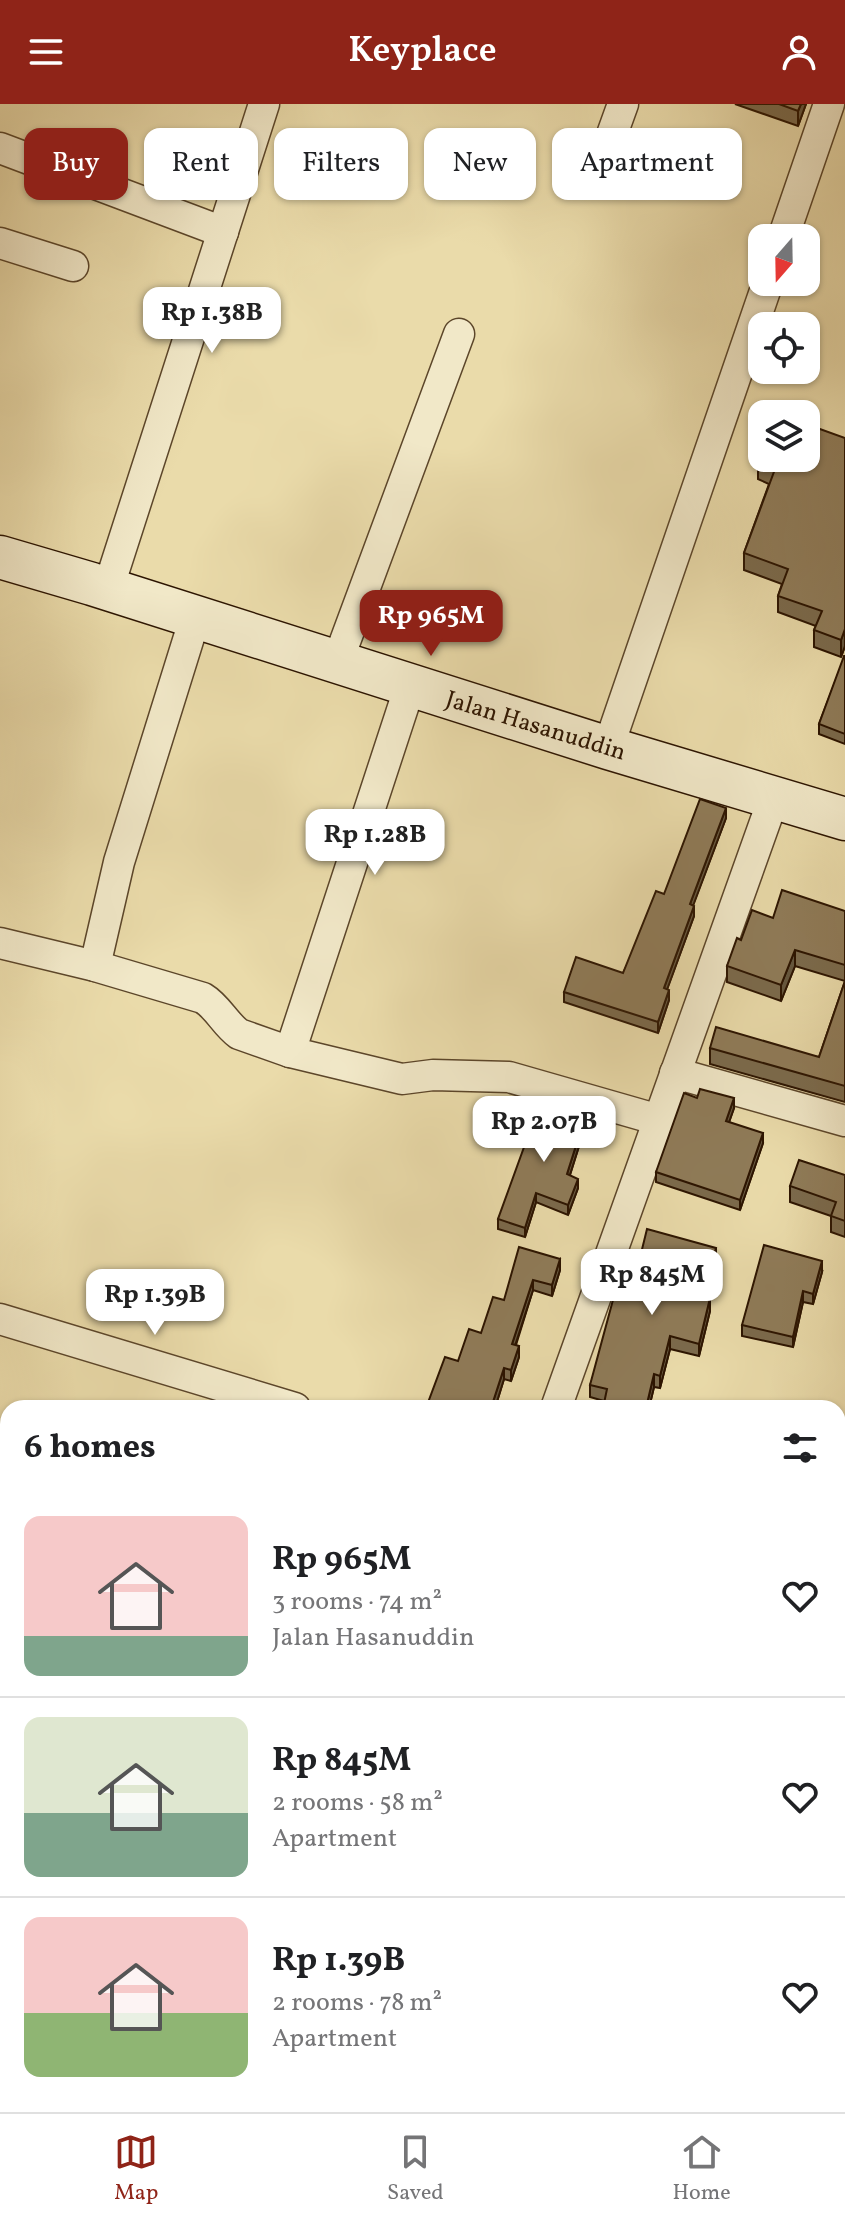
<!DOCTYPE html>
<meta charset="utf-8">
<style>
:root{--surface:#fff;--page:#f2f2f2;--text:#202124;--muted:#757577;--line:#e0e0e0;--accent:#8f2418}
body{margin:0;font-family:Vollkorn,serif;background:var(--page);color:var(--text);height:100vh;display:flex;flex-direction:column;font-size:30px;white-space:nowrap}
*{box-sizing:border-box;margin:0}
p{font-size:26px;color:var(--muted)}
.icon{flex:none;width:44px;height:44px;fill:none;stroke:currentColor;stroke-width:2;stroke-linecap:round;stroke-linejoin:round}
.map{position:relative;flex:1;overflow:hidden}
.sheet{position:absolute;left:0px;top:1296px;width:846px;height:712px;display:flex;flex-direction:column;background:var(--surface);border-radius:24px 24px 0 0;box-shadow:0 2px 6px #0004}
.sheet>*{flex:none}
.banner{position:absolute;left:24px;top:24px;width:798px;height:72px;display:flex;gap:16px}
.needle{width:52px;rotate:200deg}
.buttons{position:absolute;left:748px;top:120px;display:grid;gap:16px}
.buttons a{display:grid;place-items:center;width:72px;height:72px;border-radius:16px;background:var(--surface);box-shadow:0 2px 6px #0004;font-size:40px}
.price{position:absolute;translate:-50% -68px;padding:0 18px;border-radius:16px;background:#fff;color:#222;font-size:26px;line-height:52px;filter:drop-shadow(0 2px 4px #0008)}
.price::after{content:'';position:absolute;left:50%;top:48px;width:24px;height:18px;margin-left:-12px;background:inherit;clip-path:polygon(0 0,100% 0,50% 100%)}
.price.current{background:var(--accent);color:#fff}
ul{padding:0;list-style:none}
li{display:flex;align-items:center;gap:24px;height:200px;padding:0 24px}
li+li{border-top:2px solid var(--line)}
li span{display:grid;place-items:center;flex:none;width:224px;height:160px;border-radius:16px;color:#555}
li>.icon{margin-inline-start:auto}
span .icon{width:96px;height:96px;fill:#fffc;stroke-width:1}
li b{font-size:34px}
h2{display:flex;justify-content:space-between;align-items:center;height:96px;padding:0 24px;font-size:34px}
.tag{padding:0 28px;border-radius:16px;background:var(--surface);box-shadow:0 2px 6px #0004;font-size:28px;line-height:72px}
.tag.current{background:var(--accent);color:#fff}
header{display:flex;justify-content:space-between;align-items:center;height:104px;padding:0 24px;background:var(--accent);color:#fff;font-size:36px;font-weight:600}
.menu{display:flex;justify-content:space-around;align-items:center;height:112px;border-top:2px solid var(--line);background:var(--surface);font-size:22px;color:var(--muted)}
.menu a{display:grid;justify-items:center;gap:4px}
.menu .current{color:var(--accent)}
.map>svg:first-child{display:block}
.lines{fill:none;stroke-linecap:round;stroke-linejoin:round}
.street-casing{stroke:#5c462a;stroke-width:33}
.secondary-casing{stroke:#2c1400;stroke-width:45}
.street{stroke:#f1e8c8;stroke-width:30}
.secondary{stroke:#f1e8c8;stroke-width:42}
.wall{fill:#7b6a4c;stroke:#2c1400;stroke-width:2}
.shaded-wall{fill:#64563e;stroke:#2c1400;stroke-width:2}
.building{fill:#8f7b58;stroke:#2c1400;stroke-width:2}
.labels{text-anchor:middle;stroke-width:8;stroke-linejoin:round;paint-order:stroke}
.street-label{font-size:24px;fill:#2c1400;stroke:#f1e8c8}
</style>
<header><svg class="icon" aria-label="menu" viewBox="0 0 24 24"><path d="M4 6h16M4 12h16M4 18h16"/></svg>Keyplace<svg class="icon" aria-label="person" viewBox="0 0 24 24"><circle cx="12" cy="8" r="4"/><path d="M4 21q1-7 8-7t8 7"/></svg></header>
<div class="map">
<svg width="845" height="2008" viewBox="0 0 845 2008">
<rect width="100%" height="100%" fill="#eadbaa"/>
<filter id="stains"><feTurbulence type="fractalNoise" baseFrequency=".0025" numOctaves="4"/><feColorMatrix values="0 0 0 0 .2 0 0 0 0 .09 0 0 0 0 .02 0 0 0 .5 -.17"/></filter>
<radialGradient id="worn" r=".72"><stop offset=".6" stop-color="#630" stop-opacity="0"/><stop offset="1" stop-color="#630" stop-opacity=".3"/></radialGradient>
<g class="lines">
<g class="street-casing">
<g id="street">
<path d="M610 36 623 0"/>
<path d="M0 44 223 128"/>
<path d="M783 134 829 0"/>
<path d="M0 139 73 162"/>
<path d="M108 485 264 0"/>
<path d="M337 559 459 230"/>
<path d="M608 644 768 178"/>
<path d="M0 839 95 862 203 894C218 903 225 920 239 930L290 948 402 975 433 971 509 973 659 1016"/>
<path d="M95 862 119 758 195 514"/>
<path d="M290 948 410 582"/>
<path d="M675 969 845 1017"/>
<path d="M0 1215 295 1304"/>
<path d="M556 1304 774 693"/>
<path d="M838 1626 845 1629"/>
<path d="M0 1669 8 1671"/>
<path d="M838 1796 845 1783"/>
<path d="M0 1857 8 1859"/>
<path d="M389 2000 404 2008"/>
<path d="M298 2008 300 2000"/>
<path d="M725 2008 729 2000"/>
</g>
</g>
<g class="secondary-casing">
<path id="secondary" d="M0 453 92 480 608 644 845 715"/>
</g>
<use href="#street" class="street"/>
<use href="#secondary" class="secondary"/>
</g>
<g class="wall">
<path d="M735 0H806L798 22Z"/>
<path d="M845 334V542L841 553 814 543V526L816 522 778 508V492L782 480 744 466V449L769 380 758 375V359Z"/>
<path d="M845 552V640L819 630V620Z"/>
<path d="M726 714 693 801 694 812 667 885 669 896 658 929 564 898V888L623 869 664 790Z"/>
<path d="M845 807V877L795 862 781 897 727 878V862L741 836 773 814Z"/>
<path d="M845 877V998L710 960V944L819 953Z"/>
<path d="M697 994 734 1004 729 1018 763 1039 740 1106 656 1078V1068Z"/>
<path d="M585 1023 570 1071 578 1084 568 1111 536 1098 525 1133 498 1125V1115Z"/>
<path d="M845 1071V1133L831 1128V1112L790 1098V1082Z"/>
<path d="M560 1155V1166L552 1192 533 1186 516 1241 519 1253 511 1277 504 1275 495 1304H426L458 1257 481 1229 504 1196Z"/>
<path d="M716 1156 707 1193 710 1207 699 1252 670 1245 660 1284 654 1283 649 1304H603L604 1297 590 1293V1281L635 1174Z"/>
<path d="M822 1168 813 1200 803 1198 793 1243 742 1232V1221Z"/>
<path d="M845 1515V1596L838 1593V1533Z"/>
<path d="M838 1721 845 1724V1762L838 1758Z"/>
<path d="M838 1905 845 1907V1948L838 1946Z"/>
<path d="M530 2000H564L560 2008H547Z"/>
<path d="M763 2000H838L844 2002 842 2008H778L763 2002Z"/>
</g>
<g class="shaded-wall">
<path d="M801 0H806L798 22V7Z"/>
<path d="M845 525V542L841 553V536Z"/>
<path d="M726 704V714L690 810V800Z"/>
<path d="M694 802V812L664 894V884Z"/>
<path d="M795 846V862L781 897V881Z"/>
<path d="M669 886V896L658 929V918Z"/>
<path d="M734 994V1004L726 1027V1017Z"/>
<path d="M585 1013V1023L567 1080V1070Z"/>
<path d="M763 1029V1039L740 1106V1096Z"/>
<path d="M578 1075V1084L568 1111V1101Z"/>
<path d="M536 1089V1098L525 1133V1124Z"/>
<path d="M716 1144V1156L704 1205V1192Z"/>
<path d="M560 1155V1166L552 1192V1181Z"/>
<path d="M822 1157V1168L813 1200V1190Z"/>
<path d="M533 1176V1186L512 1251V1240Z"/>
<path d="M803 1187V1198L793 1243V1233Z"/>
<path d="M710 1194V1207L699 1252V1240Z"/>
<path d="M670 1232V1245L660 1284V1272Z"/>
<path d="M519 1242V1253L511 1277V1266Z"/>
<path d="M504 1264V1275L495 1304H491Z"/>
<path d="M654 1270V1283L649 1304H646Z"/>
<path d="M845 1389V1406L838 1426V1409Z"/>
<path d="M844 1991V2002L842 2008H838Z"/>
<path d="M559 2000H564L560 2008H558Z"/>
</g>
<g class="building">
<path d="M779 0H801L798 7Z"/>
<path d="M806 320 845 334V525L841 536 814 526 822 507 778 492 788 465 744 449 775 365 758 359 762 348V354H806Z"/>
<path d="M844 552H845V630L819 620Z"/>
<path d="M700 695 726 704 690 800 694 802 664 884 669 886 658 918 564 888 576 853 623 869 656 787 664 790Z"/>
<path d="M782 786 845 807V861L795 846 781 881 727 862 737 834 741 836 752 806 773 814Z"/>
<path d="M845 877V982L710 944 716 923 819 953Z"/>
<path d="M700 985 734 994 726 1017 763 1029 740 1096 656 1068 684 989 697 994Z"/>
<path d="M540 999 585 1013 567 1070 578 1075 568 1101 536 1089 525 1124 498 1115Z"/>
<path d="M799 1056 845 1071V1117L831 1112 836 1098 790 1082Z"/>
<path d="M647 1125 716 1144 704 1192 710 1194 699 1240 670 1232 660 1272 654 1270 646 1304H603L607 1285 590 1281 620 1170 635 1174Z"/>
<path d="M764 1141 822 1157 813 1190 803 1187 793 1233 742 1221Z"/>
<path d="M519 1143 560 1155 552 1181 533 1176 512 1240 519 1242 511 1266 504 1264 491 1304H426L445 1253 458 1257 469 1225 481 1229 493 1193 504 1196Z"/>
<path d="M838 1321 845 1324V1389L838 1409Z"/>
<path d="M845 1515V1579L838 1577V1533Z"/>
<path d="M838 1721 845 1724V1751L838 1748Z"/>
<path d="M838 1905 845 1907V1938L838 1935Z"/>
<path d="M838 1989 844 1991 838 2008H804L784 2000H838Z"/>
</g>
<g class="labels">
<g class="street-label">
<text transform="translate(536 621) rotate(17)" y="8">Jalan Hasanuddin</text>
</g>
</g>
<rect width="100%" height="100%" filter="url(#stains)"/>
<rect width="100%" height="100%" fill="url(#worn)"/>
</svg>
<div class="buttons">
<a><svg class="needle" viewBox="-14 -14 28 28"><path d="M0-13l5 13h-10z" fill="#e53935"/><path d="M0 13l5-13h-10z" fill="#757577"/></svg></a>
<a><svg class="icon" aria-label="locate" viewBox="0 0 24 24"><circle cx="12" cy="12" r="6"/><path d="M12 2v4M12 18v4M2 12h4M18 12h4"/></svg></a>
<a><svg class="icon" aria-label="layers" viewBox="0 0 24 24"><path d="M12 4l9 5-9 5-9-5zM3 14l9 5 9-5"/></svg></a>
</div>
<b class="price" style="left:212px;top:251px">Rp 1.38B</b>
<b class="price current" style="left:431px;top:554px">Rp 965M</b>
<b class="price" style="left:375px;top:773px">Rp 1.28B</b>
<b class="price" style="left:544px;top:1060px">Rp 2.07B</b>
<b class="price" style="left:652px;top:1213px">Rp 845M</b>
<b class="price" style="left:155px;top:1233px">Rp 1.39B</b>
<div class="banner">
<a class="tag current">Buy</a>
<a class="tag">Rent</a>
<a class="tag">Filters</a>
<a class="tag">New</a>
<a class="tag">Apartment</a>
</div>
<section class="sheet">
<h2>6 homes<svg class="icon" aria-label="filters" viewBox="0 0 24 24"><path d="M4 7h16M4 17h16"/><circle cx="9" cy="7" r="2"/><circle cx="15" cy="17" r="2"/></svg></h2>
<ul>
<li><span style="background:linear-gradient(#f6c9c9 75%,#7fa58c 0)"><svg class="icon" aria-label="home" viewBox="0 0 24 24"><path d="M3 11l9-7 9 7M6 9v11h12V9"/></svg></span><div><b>Rp 965M</b><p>3 rooms · 74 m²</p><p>Jalan Hasanuddin</p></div><svg class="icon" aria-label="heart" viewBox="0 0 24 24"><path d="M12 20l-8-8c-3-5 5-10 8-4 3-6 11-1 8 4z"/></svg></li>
<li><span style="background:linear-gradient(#dfe7d0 60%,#7fa58c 0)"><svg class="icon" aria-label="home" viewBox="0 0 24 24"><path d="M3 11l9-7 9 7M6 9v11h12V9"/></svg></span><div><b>Rp 845M</b><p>2 rooms · 58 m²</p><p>Apartment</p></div><svg class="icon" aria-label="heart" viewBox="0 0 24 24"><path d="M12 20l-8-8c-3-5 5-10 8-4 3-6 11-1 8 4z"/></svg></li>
<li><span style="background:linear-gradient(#f6c9c9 60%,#8fb573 0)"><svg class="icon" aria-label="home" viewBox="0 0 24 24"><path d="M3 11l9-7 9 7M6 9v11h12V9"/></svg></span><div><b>Rp 1.39B</b><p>2 rooms · 78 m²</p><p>Apartment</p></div><svg class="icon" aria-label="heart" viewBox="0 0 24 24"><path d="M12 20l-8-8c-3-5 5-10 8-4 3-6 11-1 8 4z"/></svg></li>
</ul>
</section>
</div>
<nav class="menu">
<a class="current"><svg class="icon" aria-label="map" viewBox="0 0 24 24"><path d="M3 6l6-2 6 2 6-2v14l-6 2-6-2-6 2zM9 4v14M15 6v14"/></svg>Map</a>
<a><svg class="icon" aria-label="saved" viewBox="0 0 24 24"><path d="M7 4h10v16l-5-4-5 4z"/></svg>Saved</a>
<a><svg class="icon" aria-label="home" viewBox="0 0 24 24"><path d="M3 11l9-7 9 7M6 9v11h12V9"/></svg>Home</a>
</nav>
